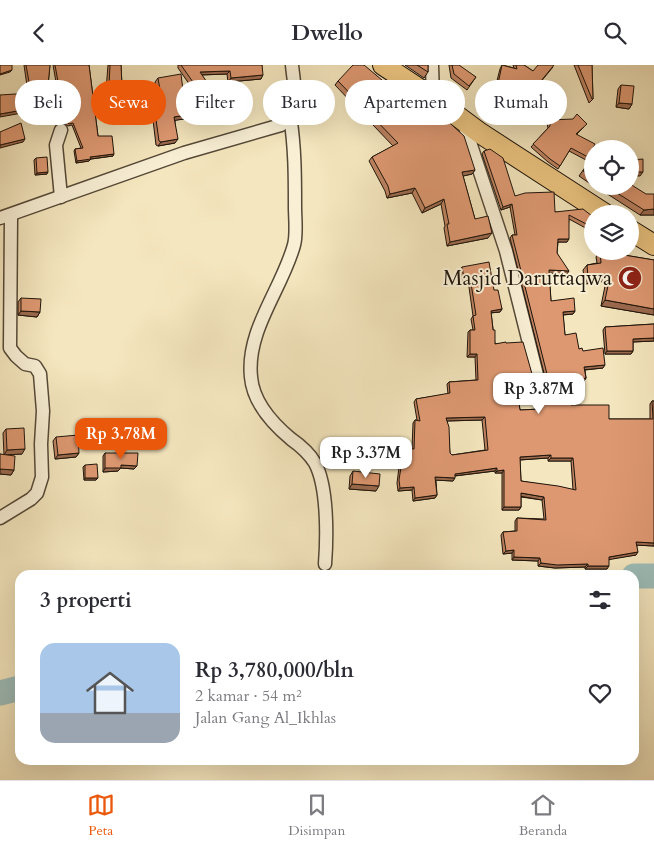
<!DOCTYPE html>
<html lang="id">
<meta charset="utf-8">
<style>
:root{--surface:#fff;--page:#f7f7f7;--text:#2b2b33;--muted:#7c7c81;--line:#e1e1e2;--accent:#ea580c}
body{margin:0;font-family:Cardo,serif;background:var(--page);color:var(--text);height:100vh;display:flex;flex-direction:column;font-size:19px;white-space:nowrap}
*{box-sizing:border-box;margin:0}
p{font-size:16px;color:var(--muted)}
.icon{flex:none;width:28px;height:28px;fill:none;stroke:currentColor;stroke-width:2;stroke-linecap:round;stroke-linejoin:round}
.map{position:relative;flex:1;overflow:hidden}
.side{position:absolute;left:15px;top:505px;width:624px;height:195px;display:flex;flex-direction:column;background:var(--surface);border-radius:15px;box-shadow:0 5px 20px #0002}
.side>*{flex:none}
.banner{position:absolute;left:15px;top:15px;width:625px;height:45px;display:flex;gap:10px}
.controls{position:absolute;left:584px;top:75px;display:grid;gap:10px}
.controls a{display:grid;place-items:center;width:55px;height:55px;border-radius:50%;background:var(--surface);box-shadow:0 5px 20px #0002;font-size:25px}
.price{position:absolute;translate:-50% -42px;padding:0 11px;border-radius:10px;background:#fff;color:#222;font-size:16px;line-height:32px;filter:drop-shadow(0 1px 2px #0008)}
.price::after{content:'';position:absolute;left:50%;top:30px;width:15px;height:11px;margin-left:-8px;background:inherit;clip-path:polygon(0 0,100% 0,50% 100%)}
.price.active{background:var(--accent);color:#fff}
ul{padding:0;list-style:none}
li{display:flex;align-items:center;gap:15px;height:125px;padding:0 25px}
li span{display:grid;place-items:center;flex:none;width:140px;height:100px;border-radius:15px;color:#555}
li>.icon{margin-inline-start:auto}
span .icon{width:60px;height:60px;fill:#fffc;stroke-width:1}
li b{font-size:21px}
h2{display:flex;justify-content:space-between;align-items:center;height:60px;padding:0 25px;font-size:21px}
.tag{padding:0 18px;border-radius:22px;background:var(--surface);box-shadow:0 5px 20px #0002;font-size:18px;line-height:45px}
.tag.active{background:var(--accent);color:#fff}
header{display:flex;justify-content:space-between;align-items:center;height:65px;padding:0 25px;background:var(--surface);font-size:22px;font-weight:700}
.dock{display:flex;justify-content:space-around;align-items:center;height:70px;border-top:1px solid var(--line);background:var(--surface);font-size:14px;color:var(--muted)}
.dock a{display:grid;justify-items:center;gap:2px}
.dock .active{color:var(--accent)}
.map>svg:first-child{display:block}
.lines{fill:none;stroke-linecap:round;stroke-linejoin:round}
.river{stroke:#9ebeb9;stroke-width:25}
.street-casing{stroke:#544837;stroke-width:15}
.primary-casing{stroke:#1e140a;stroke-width:22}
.street{stroke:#f8efd5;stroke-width:12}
.primary{stroke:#eac37f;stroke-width:20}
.wall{fill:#be8361;stroke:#1e140a;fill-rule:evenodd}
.shaded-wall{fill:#9b6a4f;stroke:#1e140a}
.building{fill:#dd9871;stroke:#1e140a;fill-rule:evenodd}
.labels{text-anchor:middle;stroke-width:4;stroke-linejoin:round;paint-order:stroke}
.poi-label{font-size:21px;fill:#1e140a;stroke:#f8efd5;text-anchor:end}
</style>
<header><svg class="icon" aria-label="back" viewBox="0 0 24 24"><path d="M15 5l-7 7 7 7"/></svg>Dwello<svg class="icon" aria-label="search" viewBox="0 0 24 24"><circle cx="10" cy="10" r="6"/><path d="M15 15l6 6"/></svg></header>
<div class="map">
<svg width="654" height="715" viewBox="0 0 654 715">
<rect width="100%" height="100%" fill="#f4e6be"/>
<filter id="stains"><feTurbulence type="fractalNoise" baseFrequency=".004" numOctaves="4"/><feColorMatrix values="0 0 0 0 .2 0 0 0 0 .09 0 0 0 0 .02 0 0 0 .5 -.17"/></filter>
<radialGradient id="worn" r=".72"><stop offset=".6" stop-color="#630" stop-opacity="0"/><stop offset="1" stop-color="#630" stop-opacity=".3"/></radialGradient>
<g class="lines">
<g class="river">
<path d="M634 511H654"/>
<path d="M0 628 20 623"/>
</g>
<g class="street-casing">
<g id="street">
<path d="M432 0 433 33"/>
<path d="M290 51C295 82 295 112 295 142 295 154 297 169 294 180 282 224 246 265 251 312 253 337 273 359 291 374 301 381 309 388 315 398 328 422 327 473 325 499"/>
<path d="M463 56 506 186 538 314"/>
<path d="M61 65 56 80 61 132"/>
<path d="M0 153 184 88 281 60C301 47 294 21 292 0"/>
<path d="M0 453 31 434 37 428 42 412 41 379 43 346 40 309 35 301 25 299 16 291 10 283 11 151"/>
</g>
</g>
<g class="primary-casing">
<g id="primary">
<path d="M383 0 433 33 480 68 605 149"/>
<path d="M630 165 654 180"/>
</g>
</g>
<use href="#street" class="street"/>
<use href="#primary" class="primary"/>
</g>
<g class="wall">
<path d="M24 0H50L46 41 44 44 28 28Z"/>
<path d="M53 0H89L98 71 113 91 91 94 89 96 76 98 74 86 75 84 81 83 72 60 68 61 63 57Z"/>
<path d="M108 0H121L122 21 119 24 106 25Z"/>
<path d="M178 0H262L261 14 228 17 227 9 202 10 209 27 199 33 178 3Z"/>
<path d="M405 0H428V7L424 13Z"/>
<path d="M449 0H452L476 12 467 25 451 13Z"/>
<path d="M502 0 514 3 513 0H524L533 6 553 2 525 36 513 27 491 57 480 49 493 31 500 4Z"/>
<path d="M574 0H592L593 34 589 38Z"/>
<path d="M158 13 186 50 184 54 175 55V78L158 81 156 80 150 30 152 26H156L155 17Z"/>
<path d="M338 16 475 105 472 109 463 111 475 154 488 173 447 181 444 163 445 161 441 139 422 148 412 128 387 133 385 126 369 96 372 92 393 81 335 20Z"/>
<path d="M621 20 632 39 629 44 616 42 618 24Z"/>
<path d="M550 55 584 62 577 69 588 92 586 95 569 86 558 104 548 97 531 82 548 63 547 58Z"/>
<path d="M484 86 515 131 555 147 592 151V164L591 166 569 154 567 177H558L557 188 567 209 549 208 551 236 575 246 573 249 563 250 565 270 579 284 583 286 603 303 585 305 586 313 584 316 569 318 571 340 609 354H650V339L652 336H654V481L637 480 636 490 609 494 607 504H585V502L555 503 538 501V496L512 495V488L503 489 501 470 503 467 515 466V456L517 453 544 454 542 435 521 432V442L519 445H502V408H495V406L455 411 453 416 436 415 437 430 435 433 413 436 412 425 398 426 397 418 401 386 404 383 412 384 413 358 415 355H417L414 337 416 334 448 329 447 319 449 317 476 315 475 292H467L468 267 470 265H473L471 254 473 251 468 215 462 216 460 205 462 202 494 225 502 244 500 247 491 248 495 279 506 278 534 316 542 319 546 316 510 173 512 170H515L510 142 501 145 482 89ZM538 325 539 344 520 345 517 326ZM482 355 485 385 452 390 450 388 447 356ZM548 393V396H571L573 425 521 416 520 395Z"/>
<path d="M36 93 47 109 35 110 34 95Z"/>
<path d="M591 94 592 95V120L579 111Z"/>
<path d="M595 121H630L654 150H640Z"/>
<path d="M600 186 654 195V250L601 241 606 216 585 219 583 205 587 200 597 198 596 192Z"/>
<path d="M21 233 40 247 37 252 18 250V237Z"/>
<path d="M654 259V276L633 277V286L631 289H605L603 265 605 262Z"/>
<path d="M6 364 22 389 4 390 14 405 11 410 0 409V389L4 390 3 368Z"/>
<path d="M56 372 79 388 76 392 55 394 53 376Z"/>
<path d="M105 388 134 404 121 403 118 406 103 407V391Z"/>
<path d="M85 400 98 413 96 415H84L83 402Z"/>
<path d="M353 406 376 426 349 424 350 411Z"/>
</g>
<g class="shaded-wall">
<path d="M12 5 10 7 0 10V9Z"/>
<path d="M230 6 227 9 197 10 200 7Z"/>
<path d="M263 10 261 14 228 17 231 13Z"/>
<path d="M109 21H122L119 24 106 25Z"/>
<path d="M211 23 209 27 199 33 202 30Z"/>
<path d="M619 38 632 39 629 44 616 42Z"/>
<path d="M46 41 44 44 0 52V49Z"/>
<path d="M186 50 184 54 171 56 174 52Z"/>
<path d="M25 74 23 77 0 83V80Z"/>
<path d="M178 74 175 78 158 81 161 77Z"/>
<path d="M114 89 113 91 91 94 89 96 76 98 77 96 90 92Z"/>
<path d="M475 105 472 109 459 112 462 107Z"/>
<path d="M48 107 47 109 35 110 37 108Z"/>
<path d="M630 107H643L640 111H630Z"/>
<path d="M415 123 412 128 387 133 390 129Z"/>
<path d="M444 134 441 139 422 148 425 143Z"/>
<path d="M512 139 510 142 501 145 503 142Z"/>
<path d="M654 144V150H640L644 145Z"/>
<path d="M492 168 488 173 447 181 450 177Z"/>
<path d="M558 174H569L567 177H556Z"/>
<path d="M549 205 569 206 567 209 547 208Z"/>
<path d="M610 211 606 216 585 219 588 213Z"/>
<path d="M470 212 468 215 462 216 464 213Z"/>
<path d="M605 235 654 244V250L601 241Z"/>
<path d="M502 244 500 247 488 248 491 246Z"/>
<path d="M21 246 40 247 37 252 18 250Z"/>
<path d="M575 246 573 249 561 250 563 247Z"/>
<path d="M654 273V276L631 277 633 274Z"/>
<path d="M607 286H633L631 289H605Z"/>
<path d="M470 289H477L475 292H467Z"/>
<path d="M605 300 603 303 582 305 584 302Z"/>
<path d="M586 313 584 316 567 319 569 316Z"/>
<path d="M540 322 538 325 515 326 517 323Z"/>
<path d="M485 352 482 355 444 356 446 353Z"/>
<path d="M25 384 22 389 4 390 7 385Z"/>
<path d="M79 388 76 392 55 394 58 390Z"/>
<path d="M551 390 548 393 518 395 520 392Z"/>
<path d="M551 393H573L571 396H548Z"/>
<path d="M121 400 137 401 134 404 121 403 118 406 103 407 105 403Z"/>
<path d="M497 403 495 406 453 411 455 409Z"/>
<path d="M0 404 14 405 11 410 0 409Z"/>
<path d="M504 405 502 408H495L497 406Z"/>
<path d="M435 412 455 413 453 416 433 415Z"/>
<path d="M85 413H98L96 415H84Z"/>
<path d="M352 419 379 421 376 426 349 424Z"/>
<path d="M414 422 412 425 398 426 400 423Z"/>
<path d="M521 428 544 432 542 435 519 431Z"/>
<path d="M437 430 435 433 413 436 415 433Z"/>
<path d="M504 442H521L519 445H502Z"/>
<path d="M636 477 654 478V481L634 480Z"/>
<path d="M514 485 512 488 503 489 506 486Z"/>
<path d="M638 487 636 490 607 495 609 492Z"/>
<path d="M514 492 540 493 538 496 512 495Z"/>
<path d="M541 498 588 499 585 502 555 503 538 501Z"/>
<path d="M588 501H609L607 504H585Z"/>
</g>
<g class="building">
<path d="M0 0H12V5L0 9Z"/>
<path d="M26 0H50L46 41 0 49V30L31 28Z"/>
<path d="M55 0H89L98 71H112L114 89 90 92 91 94 77 96 75 84 83 83 73 58 69 59 65 55Z"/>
<path d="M110 0H121L122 21H109Z"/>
<path d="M181 0H262L263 10 231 13 230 6 200 7 211 23 202 30Z"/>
<path d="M353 0H364L419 46 426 39 440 51 441 50 464 71 475 105 462 107 475 154 488 151 492 168 450 177 447 159H449L444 134 425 143 415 123 390 129 388 121 372 92 398 78 338 16Z"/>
<path d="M417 0H428V7Z"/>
<path d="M452 0H459L476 12 469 21 454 9Z"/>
<path d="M502 0 517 4 516 0H524L533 6 538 0H554L528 32 516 23 493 53 483 45 496 28Z"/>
<path d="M578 0H592L593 34H592Z"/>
<path d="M181 9 186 50 174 52 178 74 161 77 159 76 152 26 160 25 158 13Z"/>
<path d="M621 20 634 21 632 39 619 38Z"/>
<path d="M577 49 587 59 576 69 595 79 588 92 571 83 560 101 550 94 533 79 550 61V55L573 54Z"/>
<path d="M21 58 25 74 0 80V67Z"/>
<path d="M490 84 503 93 515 131 525 128 554 127 555 147 583 144 592 151V162L569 150V174H558L557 188 569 206 549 205 551 236 574 233 575 246 563 247 565 270 576 268 579 284 582 283 583 286 603 283 605 300 584 302 586 313 569 316 571 340H609V354H653L652 336H654V478L636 477 638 487 609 492V501H588V499L557 500 541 498 540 493 514 492V485L506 486 503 467 517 466V453L546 455 544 432 521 428V442H504V405L497 406V403L455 409V413L435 412 437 430 415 433 414 422 400 423 399 415 404 383 414 384 415 355 420 356 416 334 450 328 449 317 478 315 477 289H470V265H475L473 251 476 250 470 212 464 213 462 202 489 197 494 225H498L502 244 491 246 493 265H495V279L506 277V278L523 277 534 316 542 319 546 316 548 313 512 170H517L512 139 503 142 484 86ZM540 322 541 344 520 345 517 323ZM485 352 488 385 452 390 450 388 449 362 446 353ZM551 390V393H573L576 425 558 421 521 416 520 392Z"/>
<path d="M47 92 48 107 37 108 36 93Z"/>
<path d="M591 94 592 95V112L583 106Z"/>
<path d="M643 94V107H630V95Z"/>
<path d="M630 119 646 129H654V144L644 145 606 121H630Z"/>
<path d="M600 186H624V190L654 195V244L605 235 610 211 588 213 587 200 601 198Z"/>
<path d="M21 233 41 234 40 247 21 246Z"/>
<path d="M654 259V273L633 274V286H607L605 262Z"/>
<path d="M24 363 25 384 7 385 6 364Z"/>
<path d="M78 370 79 388 58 390 56 372Z"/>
<path d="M105 388H138L137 401 121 400V403H105Z"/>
<path d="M0 389 15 391 14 405 0 404Z"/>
<path d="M97 399 98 413H85V400Z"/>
<path d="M353 406 380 409 379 421 352 419Z"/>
</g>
<defs>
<g id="mosque-disc" transform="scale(1.25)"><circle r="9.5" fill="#8f2418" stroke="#f8efd5"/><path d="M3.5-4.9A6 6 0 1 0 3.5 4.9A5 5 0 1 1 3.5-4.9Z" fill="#fff"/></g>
</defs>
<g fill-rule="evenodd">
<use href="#mosque-disc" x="630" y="213"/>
</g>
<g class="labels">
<g class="poi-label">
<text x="612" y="220">Masjid Daruttaqwa</text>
</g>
</g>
<rect width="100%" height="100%" filter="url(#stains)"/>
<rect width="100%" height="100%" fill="url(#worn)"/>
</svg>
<div class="controls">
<a><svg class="icon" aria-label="locate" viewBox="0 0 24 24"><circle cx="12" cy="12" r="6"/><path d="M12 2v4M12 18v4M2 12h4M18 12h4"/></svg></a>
<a><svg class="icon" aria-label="layers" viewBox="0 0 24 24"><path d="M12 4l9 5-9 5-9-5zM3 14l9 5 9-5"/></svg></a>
</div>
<b class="price" style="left:539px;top:350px">Rp 3.87M</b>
<b class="price active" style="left:121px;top:395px">Rp 3.78M</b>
<b class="price" style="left:366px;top:414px">Rp 3.37M</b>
<div class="banner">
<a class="tag">Beli</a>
<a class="tag active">Sewa</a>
<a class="tag">Filter</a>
<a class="tag">Baru</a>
<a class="tag">Apartemen</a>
<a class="tag">Rumah</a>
</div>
<section class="side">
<h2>3 properti<svg class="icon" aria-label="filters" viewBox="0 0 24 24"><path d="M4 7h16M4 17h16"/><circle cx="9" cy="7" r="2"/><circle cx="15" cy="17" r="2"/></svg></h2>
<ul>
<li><span style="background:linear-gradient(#a9c7e8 70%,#9aa5b1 0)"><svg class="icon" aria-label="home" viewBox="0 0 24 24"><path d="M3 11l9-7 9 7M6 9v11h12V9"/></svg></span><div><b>Rp 3,780,000/bln</b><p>2 kamar · 54 m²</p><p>Jalan Gang Al_Ikhlas</p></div><svg class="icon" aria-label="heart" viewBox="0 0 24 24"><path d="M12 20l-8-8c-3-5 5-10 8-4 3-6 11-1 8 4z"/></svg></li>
</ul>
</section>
</div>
<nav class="dock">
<a class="active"><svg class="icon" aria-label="map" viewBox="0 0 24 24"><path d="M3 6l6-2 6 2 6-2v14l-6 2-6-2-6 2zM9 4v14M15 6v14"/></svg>Peta</a>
<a><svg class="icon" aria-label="saved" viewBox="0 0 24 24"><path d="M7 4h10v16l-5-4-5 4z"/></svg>Disimpan</a>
<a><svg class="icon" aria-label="home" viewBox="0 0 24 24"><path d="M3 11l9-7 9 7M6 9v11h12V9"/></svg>Beranda</a>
</nav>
